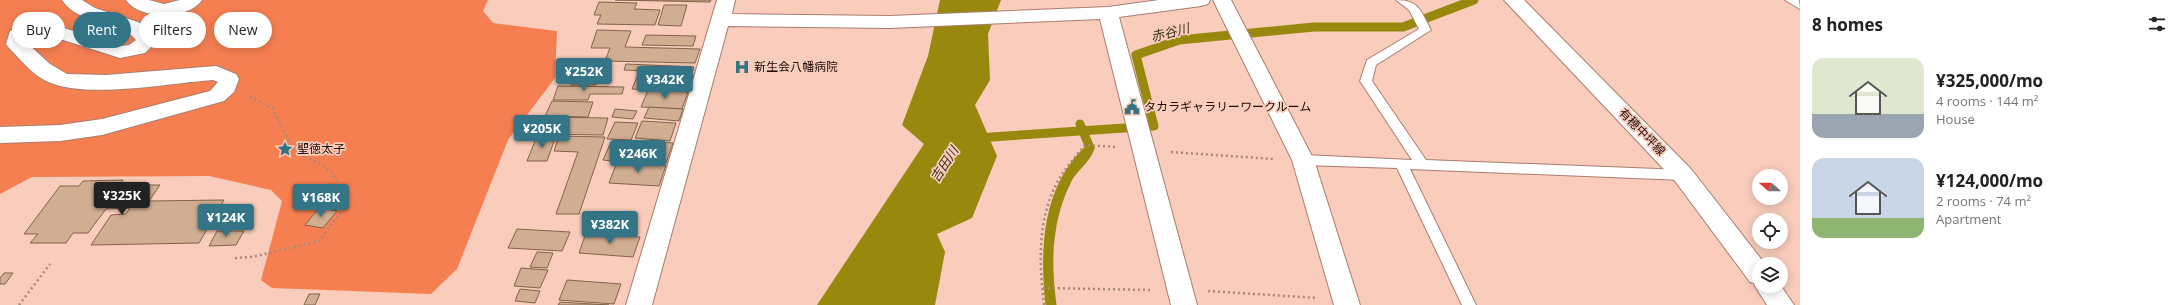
<!DOCTYPE html>
<meta charset="utf-8">
<style>
:root{--surface:#fff;--page:#f6f6f6;--text:#222;--muted:#767676;--accent:#337487}
body{margin:0;font-family:"Open Sans","Noto Sans JP",sans-serif;background:var(--page);color:var(--text);height:100vh;display:flex;flex-direction:column;font-size:15px;white-space:nowrap}
*{box-sizing:border-box;margin:0}
p{font-size:13px;color:var(--muted)}
.icon{flex:none;width:22px;height:22px;fill:none;stroke:currentColor;stroke-width:2;stroke-linecap:round;stroke-linejoin:round}
.map{position:relative;flex:1;overflow:hidden}
.drawer{display:flex;flex-direction:column;background:var(--surface);width:380px}
.drawer>*{flex:none}
.banner{position:absolute;left:12px;top:12px;width:380px;height:36px;display:flex;gap:8px}
.needle{width:26px;rotate:290deg}
.controls{position:absolute;left:1752px;top:169px;display:grid;gap:8px}
.controls a{display:grid;place-items:center;width:36px;height:36px;border-radius:50%;background:var(--surface);box-shadow:0 2px 10px #0003;font-size:20px}
.price{position:absolute;translate:-50% -34px;padding:0 9px;border-radius:4px;background:var(--accent);color:#fff;font-size:13px;line-height:26px;filter:drop-shadow(0 1px 2px #0008)}
.price::after{content:'';position:absolute;left:50%;top:24px;width:12px;height:9px;margin-left:-6px;background:inherit;clip-path:polygon(0 0,100% 0,50% 100%)}
.price.current{background:#222;color:#fff}
ul{padding:0;list-style:none}
li{display:flex;align-items:center;gap:12px;height:100px;padding:0 12px}
li span{display:grid;place-items:center;flex:none;width:112px;height:80px;border-radius:12px;color:#555}
li>.icon{margin-inline-start:auto}
span .icon{width:48px;height:48px;fill:#fffc;stroke-width:1}
li b{font-size:17px}
h2{display:flex;justify-content:space-between;align-items:center;height:48px;padding:0 12px;font-size:17px}
.chip{padding:0 14px;border-radius:18px;background:var(--surface);box-shadow:0 2px 10px #0003;font-size:14px;line-height:36px}
.chip.current{background:var(--accent);color:#fff}
main{display:flex;flex:1;min-height:0}
.map>svg:first-child{display:block}
.forest{fill:#f67f51}
.water{fill:#98880d}
.lines{fill:none;stroke-linecap:round;stroke-linejoin:round}
.stream{stroke:#98880d;stroke-width:9}
.building{fill:#d1ae92;stroke:#836449}
.service-casing{stroke:#a87e6f;stroke-width:2}
.minor-casing{stroke:#a87e6f;stroke-width:2}
.secondary-casing{stroke:#a87e6f;stroke-width:2}
.path{stroke:#aa887b;stroke-width:2.5;stroke-dasharray:2 3;stroke-linecap:butt}
.service{fill:#fff;fill-rule:evenodd}
.minor{fill:#fff;fill-rule:evenodd}
.secondary{fill:#fff;fill-rule:evenodd}
.labels{text-anchor:middle;stroke-width:3.5;stroke-linejoin:round;paint-order:stroke}
.poi-label{font-size:12px;fill:#1d0e08;stroke:#f9ccbb;text-anchor:start}
.street-label{font-size:12px;fill:#1d0e08;stroke:#f9ccbb}
.water-label{font-size:13px;font-style:italic;fill:#38341d;stroke:#f9ccbb}
</style>
<main>
<div class="map">
<svg width="1800" height="305" viewBox="0 0 1800 305">
<rect width="100%" height="100%" fill="#f9ccbb"/>
<path class="forest" d="M0 0H488L483 11 493 23 557 31 555 78 508 140 457 269 431 294 272 288 261 280 282 201 271 190 209 176 32 177 0 194Z"/>
<path class="water" d="M940 0H1001L988 34 990 80 975 105 997 156 972 218 937 234 945 252 935 305H817L924 144 902 125 928 56Z"/>
<g class="lines">
<g class="stream">
<path d="M1080 124 1090 148 1086 153"/>
<path d="M977 138 1154 126 1136 55 1179 40 1314 27H1403L1474 0"/>
<path d="M1050 305C1044 250 1046 188 1090 148 1086 160 1074 167 1068 178 1047 218 1046 261 1052 305"/>
</g>
</g>
<g class="building">
<path d="M615 0H711L710 2Z"/>
<path d="M599 2 637 3 634 9 660 10 655 25 597 24 601 15H594Z"/>
<path d="M664 5H687L681 26 658 25Z"/>
<path d="M597 30 631 31 625 47 700 49 695 63 605 61 610 48H591Z"/>
<path d="M646 35 696 36 693 46 642 45Z"/>
<path d="M626 64 694 67 692 73 624 70Z"/>
<path d="M639 72 693 75 687 92 632 89Z"/>
<path d="M576 73H600L596 85H571Z"/>
<path d="M558 86 624 87 622 94H590L588 100H553Z"/>
<path d="M648 90 688 92 682 109 641 107Z"/>
<path d="M552 101 593 102 588 117 545 116Z"/>
<path d="M649 107 683 109 679 121 644 118Z"/>
<path d="M615 109 637 111 633 119 612 117Z"/>
<path d="M545 117 608 118 603 135 538 134Z"/>
<path d="M642 121 676 123 670 141 635 138Z"/>
<path d="M615 122 638 123 631 140 607 139Z"/>
<path d="M537 136H556L547 161H527Z"/>
<path d="M559 136 605 137 579 214H556L578 152 554 151Z"/>
<path d="M625 140 673 143 666 163 617 161Z"/>
<path d="M611 142 619 143 612 161 603 160Z"/>
<path d="M617 162 666 165 659 186 609 183Z"/>
<path d="M123 180 120 185H160L149 201 224 200 199 243 91 245 111 215 126 214 130 208 106 209 88 233H73L66 243H30L38 234H24L60 186H79L83 181Z"/>
<path d="M319 208 337 211 323 228 305 225Z"/>
<path d="M517 229 570 232 562 251 508 248Z"/>
<path d="M217 231H244L236 245 209 246Z"/>
<path d="M586 233 640 237 633 257 579 253Z"/>
<path d="M537 252 553 253 547 268 530 267Z"/>
<path d="M521 268 548 270 540 288 514 286Z"/>
<path d="M4 273H13L5 284H0V278Z"/>
<path d="M567 280 621 284 614 304 559 300Z"/>
<path d="M520 289 540 291 535 303 515 301Z"/>
<path d="M309 294H320L315 305H304Z"/>
<path d="M560 302 609 305H558Z"/>
</g>
<g class="lines">
<g class="service-casing">
<g id="service">
<path d="M1396 0C1420 0 1421 12 1431 30L1376 65 1372 81 1426 160 1683 170 1688 172 1690 175 1688 178 1683 180 1410 169 1476 305H1462L1397 168 1303 165 1298 163 1296 160 1298 157 1303 155 1412 160 1360 81 1367 60 1419 29 1409 10Z"/>
<path d="M1785 0H1799L1800 9Z"/>
</g>
</g>
<g class="minor-casing">
<g id="minor">
<path d="M62 0H82L95 8 138 22 147 28 157 41 145 53 120 58 44 34H35L26 38V42L50 64 67 74 106 75 216 66 236 74 239 79 234 92 224 101 102 135 60 141 0 143V127L60 125 102 119 210 91 218 82 213 80C168 83 87 100 46 81 32 74 20 59 9 48L6 44 10 31 32 22H45L121 46 129 45 136 40C117 17 79 26 62 0Z"/>
<path d="M126 0H149L164 4 180 0H202C189 20 139 20 126 0Z"/>
<path d="M717 0H735L732 14 890 16 1108 7 1159 0H1210L1208 4 1201 6 1119 17 1197 305H1171L1100 19 890 28 728 26 652 305H626Z"/>
<path d="M1213 0H1231L1314 160 1360 305H1334L1292 160Z"/>
</g>
</g>
<g class="secondary-casing">
<path id="secondary" d="M1504 0H1524L1691 169 1765 264H1759V286H1781L1794 305H1767L1755 286 1756 284 1750 282 1675 181Z"/>
</g>
<g class="path">
<path d="M1171 152 1274 159"/>
<path d="M235 258 252 257 319 241 344 208 343 194 333 174 324 166 300 154 292 147 273 109 249 96"/>
<path d="M1043 288 1152 290"/>
<path d="M1208 291 1317 298"/>
<path d="M19 305 50 264"/>
<path d="M1044 305C1039 262 1037 218 1059 179 1066 167 1076 156 1085 145L1116 147"/>
</g>
<use href="#service" class="service"/>
<use href="#minor" class="minor"/>
<use href="#secondary" class="secondary"/>
</g>
<defs>
<g id="hospital-bare" transform="scale(1.2)"><path d="M-5-5h3v3.5h4V-5h3V5h-3V1.5h-4V5h-3Z" fill="#337487" stroke="#f9ccbb" stroke-width="2.5" paint-order="stroke"/></g>
<g id="civic-bare" transform="scale(1.2)"><path d="M-.6-6.5H3V-4.5H.6V-3L4-1V1h2V6H-6V1h2V-1L-.6-3ZM-1.2 2.5V6h2.4V2.5Z" fill="#337487" stroke="#f9ccbb" stroke-width="2.5" paint-order="stroke"/></g>
<g id="sight-bare" transform="scale(1.2)"><path d="M0-6L1.8-2.2L6-1.7L2.9 1.2L3.7 5.4L0 3.3L-3.7 5.4L-2.9 1.2L-6-1.7L-1.8-2.2Z" fill="#337487" stroke="#f9ccbb" stroke-width="2.5" paint-order="stroke"/></g>
</defs>
<g fill-rule="evenodd">
<use href="#hospital-bare" x="742" y="67"/>
<use href="#civic-bare" x="1132" y="107"/>
<use href="#sight-bare" x="285" y="149"/>
</g>
<g class="labels">
<g class="poi-label">
<text x="754" y="71">新生会八幡病院</text>
<text x="1144" y="111">タカラギャラリーワークルーム</text>
<text x="297" y="153">聖徳太子</text>
</g>
<g class="street-label">
<text transform="translate(1642 132) rotate(46)" y="4">有穂中坪線</text>
</g>
<g class="water-label">
<text transform="translate(1170 32) rotate(-14)" y="5">赤谷川</text>
<text transform="translate(944 164) rotate(-57)" y="5">吉田川</text>
</g>
</g>
</svg>
<div class="controls">
<a><svg class="needle" viewBox="-14 -14 28 28"><path d="M0-13l5 13h-10z" fill="#e53935"/><path d="M0 13l5-13h-10z" fill="#767676"/></svg></a>
<a><svg class="icon" aria-label="locate" viewBox="0 0 24 24"><circle cx="12" cy="12" r="6"/><path d="M12 2v4M12 18v4M2 12h4M18 12h4"/></svg></a>
<a><svg class="icon" aria-label="layers" viewBox="0 0 24 24"><path d="M12 4l9 5-9 5-9-5zM3 14l9 5 9-5"/></svg></a>
</div>
<b class="price" style="left:584px;top:92px">¥252K</b>
<b class="price" style="left:665px;top:100px">¥342K</b>
<b class="price" style="left:542px;top:149px">¥205K</b>
<b class="price" style="left:638px;top:174px">¥246K</b>
<b class="price current" style="left:122px;top:216px">¥325K</b>
<b class="price" style="left:321px;top:218px">¥168K</b>
<b class="price" style="left:226px;top:238px">¥124K</b>
<b class="price" style="left:610px;top:245px">¥382K</b>
<div class="banner">
<a class="chip">Buy</a>
<a class="chip current">Rent</a>
<a class="chip">Filters</a>
<a class="chip">New</a>
</div>
</div>
<section class="drawer">
<h2>8 homes<svg class="icon" aria-label="filters" viewBox="0 0 24 24"><path d="M4 7h16M4 17h16"/><circle cx="9" cy="7" r="2"/><circle cx="15" cy="17" r="2"/></svg></h2>
<ul>
<li><span style="background:linear-gradient(#dfe7d0 70%,#9aa5b1 0)"><svg class="icon" aria-label="home" viewBox="0 0 24 24"><path d="M3 11l9-7 9 7M6 9v11h12V9"/></svg></span><div><b>¥325,000/mo</b><p>4 rooms · 144 m²</p><p>House</p></div></li>
<li><span style="background:linear-gradient(#c9d6e8 75%,#8fb573 0)"><svg class="icon" aria-label="home" viewBox="0 0 24 24"><path d="M3 11l9-7 9 7M6 9v11h12V9"/></svg></span><div><b>¥124,000/mo</b><p>2 rooms · 74 m²</p><p>Apartment</p></div></li>
</ul>
</section>
</main>
